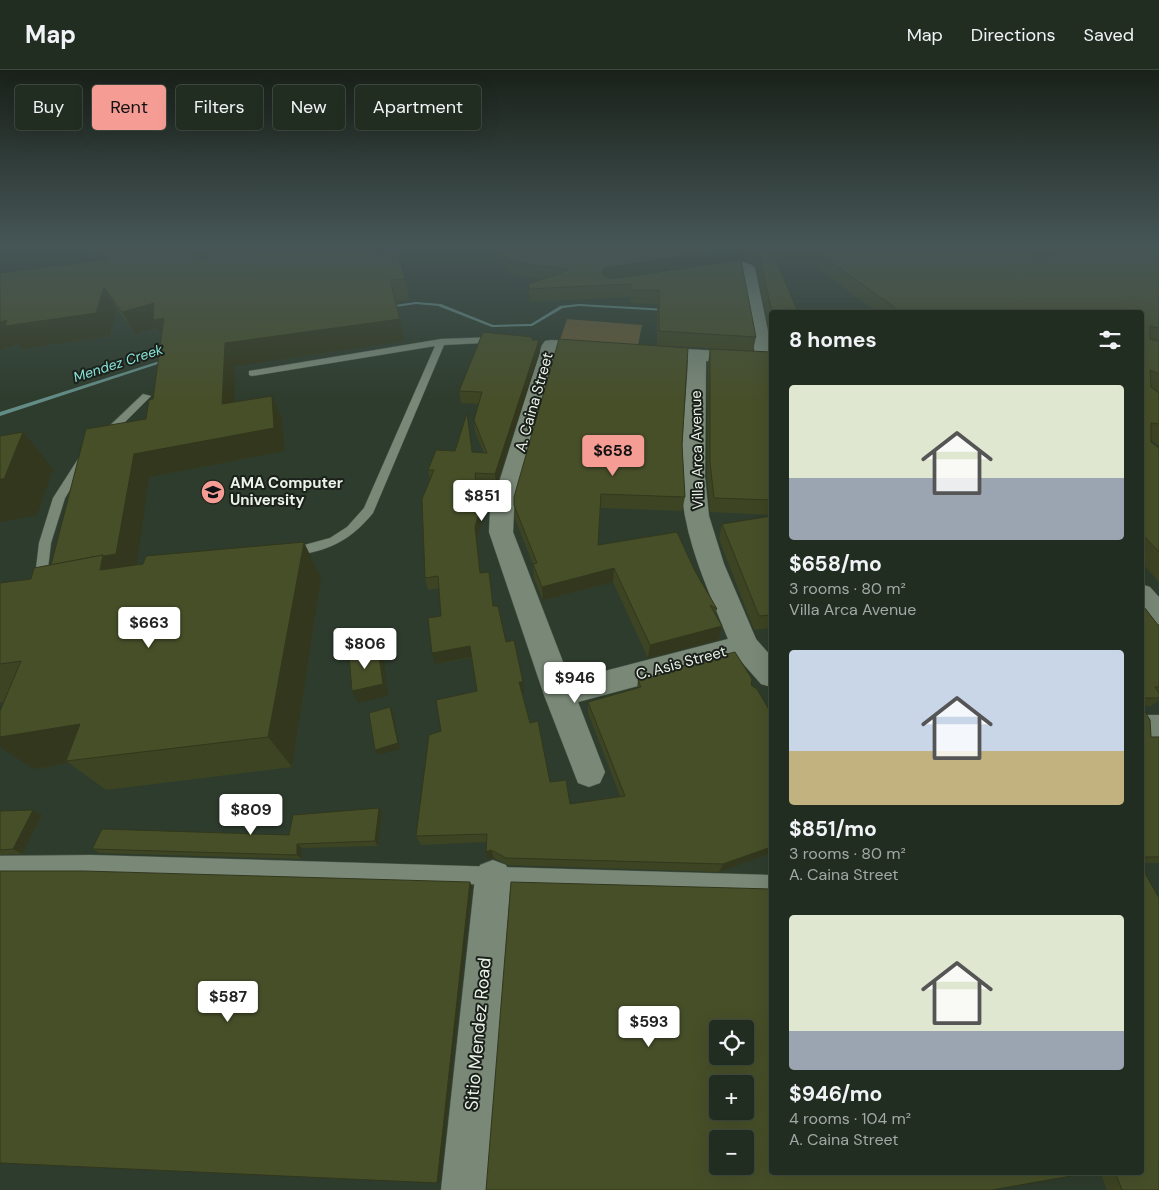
<!DOCTYPE html>
<meta charset="utf-8">
<style>
:root{--surface:#222d22;--page:#2e392f;--text:#f1f3f6;--muted:#a2a8a5;--line:#3f4940;--accent:#f59c94}
body{margin:0;font-family:"DM Sans",sans-serif;background:var(--page);color:var(--text);height:100vh;display:flex;flex-direction:column;font-size:19px;white-space:nowrap}
*{box-sizing:border-box;margin:0}
p{font-size:16px;color:var(--muted)}
.icon{flex:none;width:28px;height:28px;fill:none;stroke:currentColor;stroke-width:2;stroke-linecap:round;stroke-linejoin:round}
.map{position:relative;flex:1;overflow:hidden}
.drawer{position:absolute;left:769px;top:240px;width:375px;height:865px;display:flex;flex-direction:column;background:var(--surface);border-radius:5px;box-shadow:0 5px 20px #0002,0 0 0 1px var(--line)}
.drawer>*{flex:none}
.guide{position:absolute;left:15px;top:15px;width:475px;height:45px;display:flex;gap:10px}
.tools{position:absolute;left:709px;top:950px;display:grid;gap:10px}
.tools a{display:grid;place-items:center;width:45px;height:45px;border-radius:5px;background:var(--surface);box-shadow:0 5px 20px #0002,0 0 0 1px var(--line);font-size:25px}
.price{position:absolute;translate:-50% -42px;padding:0 11px;border-radius:5px;background:#fff;color:#222;font-size:16px;line-height:32px;filter:drop-shadow(0 1px 2px #0008)}
.price::after{content:'';position:absolute;left:50%;top:30px;width:15px;height:11px;margin-left:-8px;background:inherit;clip-path:polygon(0 0,100% 0,50% 100%)}
.price.selected{background:var(--accent);color:#111}
ul{padding:0;list-style:none}
li{display:grid;align-content:center;gap:10px;height:265px;padding:0 20px}
li span{display:grid;place-items:center;height:155px;border-radius:5px;color:#555}
li>.icon{margin-inline-start:auto}
span .icon{width:90px;height:90px;fill:#fffc;stroke-width:1}
li b{font-size:21px}
h2{display:flex;justify-content:space-between;align-items:center;height:60px;padding:0 20px;font-size:21px}
.chip{padding:0 18px;border-radius:5px;background:var(--surface);box-shadow:0 5px 20px #0002,0 0 0 1px var(--line);font-size:18px;line-height:45px}
.chip.selected{background:var(--accent);color:#111}
header{display:flex;align-items:center;gap:30px;box-sizing:border-box;height:70px;padding:0 25px;background:var(--surface);border-bottom:1px solid var(--line)}
header strong{font-size:24px}
nav{display:flex;gap:28px;margin-inline-start:auto;font-size:18px}
.map>svg:first-child{display:block}
.green{fill:#635935}
.lines{fill:none;stroke-linecap:round;stroke-linejoin:round}
.stream{fill:#638c86;fill-rule:evenodd}
.lane-casing{stroke:#4d594c;stroke-width:1}
.street-casing{stroke:#4d594c;stroke-width:1}
.lane{fill:#798877;fill-rule:evenodd}
.street{fill:#798877;fill-rule:evenodd}
.wall{fill:#3d4423}
.shaded-wall{fill:#32371d}
.building{fill:#474f29;stroke:#32371d;fill-rule:evenodd}
.labels{text-anchor:middle;stroke-width:4;stroke-linejoin:round;paint-order:stroke}
.far-water-label{font-size:14px;font-style:italic;fill:#88e3da;stroke:#1b211a}
.street-label{font-size:15px;fill:#eaf3e9;stroke:#1b211a}
.poi-label{font-size:15px;font-weight:bold;fill:#eaf3e9;stroke:#1b211a;text-anchor:start}
.near-street-label{font-size:18px;fill:#eaf3e9;stroke:#1b211a}
</style>
<header>
<strong>Map</strong>
<nav><a>Map</a><a>Directions</a><a>Saved</a></nav>
</header>
<div class="map">
<svg width="1159" height="1120" viewBox="0 0 1159 1120">
<rect width="100%" height="100%" fill="#2e3c2d"/>
<path class="green" d="M567 249 642 255 638 275 560 270Z"/>
<g class="lines">
<g class="stream">
<path d="M416 232 441 234 493 255 531 254 560 236 579 234 667 239 669 240 667 241 579 236 563 238 532 256 492 257 438 236 416 234 388 238 386 237 388 236Z"/>
<path d="M166 289 170 290 0 346V342Z"/>
</g>
<g class="lane-casing">
<g id="lane">
<path d="M499 267 503 270 502 272 444 275 373 443C355 465 337 477 309 483 301 485 293 488 286 486L284 483 286 480 330 468 347 457 364 438 435 276 252 306 249 305V301L441 269Z"/>
<path d="M143 324 151 326 108 369H100V365Z"/>
<path d="M84 385 89 388 65 428 51 473 46 515 45 518H35L34 515 39 473 53 428 80 386Z"/>
<path d="M91 785 771 805V823L91 803 0 804V786Z"/>
</g>
</g>
<g class="street-casing">
<g id="street">
<path d="M740 191 752 195 755 198 771 276V295L706 291 705 407 709 446 724 494 756 569 771 586V617L761 614 739 589 578 632 605 702 600 713 589 717 578 713 544 625 489 462 490 441 542 275 545 271 551 270 601 273 604 277 601 281H558L514 441 513 462 570 610 728 569C712 529 693 489 685 446 677 402 686 336 688 290L645 286 642 282 645 278 651 277 755 283 740 201 705 206 697 201 705 196Z"/>
<path d="M1141 514 1150 517 1159 527V555C1138 549 1141 533 1141 514Z"/>
<rect x="1141" y="645" width="18" height="28"/>
<path d="M493 790 506 795 511 808 487 1120H441L475 808 480 795Z"/>
</g>
</g>
<use href="#lane" class="lane"/>
<use href="#street" class="street"/>
</g>
<g class="wall">
<path d="M74 174H333L336 177 372 185 405 209 410 230 396 231 405 271 235 296 234 332 272 326 282 349 285 381 149 407 136 495 321 508 292 697 106 720 69 693 34 699 3 632 0 633V513L31 509 51 495 146 349 153 329 162 266 157 257 135 264 117 239 110 266 21 279 18 274 0 280V203L95 191Z"/>
<path d="M492 174H1159V376L1151 370V372L1159 378V512L1141 492V242H877L812 194 778 196 798 242H771V268L756 197 745 189 703 196 756 267 753 281 657 275V234L630 233V227L530 232 528 214 543 209 509 204 492 180Z"/>
<path d="M532 267 533 270H539L540 282 496 416 477 415 482 451 477 468 481 503 494 536 524 622 522 623 530 653 550 712 570 734 620 726 588 643V632L637 619 638 610 661 604 662 601 751 615 771 783 719 802 508 795 494 788 488 790 486 782 487 772 421 775 416 766 441 661 477 621 471 588 435 594 441 546 439 518 428 520 425 508 430 410 428 400 473 382 484 383 475 362 474 350 478 334 461 333 459 321Z"/>
<path d="M710 279 771 282V445L710 442 707 407 708 293Z"/>
<path d="M682 375 685 427 682 441 601 438 598 475 695 501 717 539 715 545 722 556 718 570 648 588 613 512 543 530 534 508 533 494 515 449 514 435Z"/>
<path d="M771 446V558L754 560 719 469 722 454Z"/>
<path d="M1141 533 1158 555H1159V630L1151 636H1142L1151 667H1159V793H1141Z"/>
<path d="M0 741 42 745 22 784 0 785Z"/>
<path d="M382 743 378 776 302 778V789L100 783 92 779 289 765Z"/>
<path d="M1100 1102H1141L1159 1120H1107Z"/>
</g>
<g class="shaded-wall">
<path d="M747 176 745 189 603 211 601 216 602 203 604 198Z"/>
<path d="M104 217 117 239 110 266 21 279 18 274 0 280V252Z"/>
<path d="M154 233 164 248 165 272 157 257 135 264 122 242Z"/>
<path d="M400 249 405 271 235 296 234 358 222 334 225 273Z"/>
<path d="M539 270 540 282 496 416 495 404Z"/>
<path d="M272 326 282 349 285 381 149 407 135 507 72 520 134 384Z"/>
<path d="M23 362 53 399 37 445 0 452V409Z"/>
<path d="M475 403 482 451 477 468 482 515 480 503 475 457Z"/>
<path d="M304 472 321 508 292 697 268 667Z"/>
<path d="M614 498 613 512 543 530 542 517Z"/>
<path d="M722 556 718 570 648 588 650 575Z"/>
<path d="M470 576 472 587 435 594 432 583Z"/>
<path d="M378 579 384 591 388 626 358 633 352 621Z"/>
<path d="M519 612H523L524 622 521 623Z"/>
<path d="M390 637 393 642 400 679 378 685 375 680Z"/>
<path d="M80 654 66 691 69 693 34 699 0 677V667Z"/>
<path d="M379 738 382 743 378 776 375 771Z"/>
<path d="M33 740 42 745 22 784 13 779Z"/>
<path d="M297 774 302 778V789L297 785Z"/>
<path d="M771 777V783L719 802 723 794Z"/>
<path d="M491 780 494 788 488 790 486 782Z"/>
<path d="M470 812 472 816 440 1112 437 1113Z"/>
</g>
<g class="building">
<path d="M87 174H181L197 188H206V181L196 174H333L336 177 361 174H367L372 185 398 182 405 209 390 210 400 249 225 273 222 334 272 326 274 358 134 384 116 484 104 486 103 485 51 495 86 359 146 349 149 330 153 329 164 248 153 250 154 233 122 242 104 217 96 243 5 256 7 250 0 252V203L107 189Z"/>
<path d="M496 174H1013L1039 189 1049 185 1030 174H1159V258L1150 256V269L1159 271V304L1150 300 1151 317 1159 323V354L1151 353V372L1159 378V482L1141 463V242H901L816 181 773 183 798 242H772L759 184 747 176 604 198 602 203 604 206 612 209 741 190 756 267 659 261V220H631V214L529 219 528 214 569 200 508 191Z"/>
<path d="M483 262 532 267V270H539L495 404 475 403 480 439 475 457 480 503 489 502 493 536H498L506 572 514 570 523 612H519L530 653 538 651 550 712 566 710 570 734 625 726 588 632 641 617 638 610 663 604 662 601 735 582 752 609 751 615 757 619 771 643V777L723 794 506 788 491 780 486 782 487 764 416 766 429 665 441 661 436 630 477 621 470 576 432 583 428 548 441 546 438 506 425 508 422 429 434 400H428L436 380 455 381 467 343 472 382 487 383 474 350 482 322 459 321Z"/>
<path d="M559 269 688 278 682 375 685 427 601 424 598 475 677 462 695 501 717 539 710 535 722 556 650 575 614 498 542 517 533 494 537 493 514 435V427Z"/>
<path d="M710 279 771 282V430L714 428 710 392Z"/>
<path d="M23 362 4 409H0V366Z"/>
<path d="M771 446V545L759 546 722 454Z"/>
<path d="M304 472 268 667 66 691 80 654 0 667V641L21 591 0 594V513L31 509 34 498 103 485 100 500 143 494 146 486Z"/>
<path d="M1141 533 1158 555H1159V617H1155L1159 623V628H1141Z"/>
<path d="M378 579 383 614 352 621 349 585Z"/>
<path d="M1141 635 1150 650 1151 667H1159V787H1141V734H1142L1141 732Z"/>
<path d="M390 637 398 673 375 680 369 643Z"/>
<path d="M379 738 375 771 297 774V785L92 779 102 759 289 765 293 745Z"/>
<path d="M33 740 13 779 0 780V741Z"/>
<path d="M1141 796 1159 828V1120H1122L1115 1102H1141Z"/>
<path d="M0 801H83L470 812 437 1113 0 1093Z"/>
<path d="M511 812 771 819V1102H1094L992 1120H486ZM718 959H745V986H718ZM718 1014H745V1041H718ZM718 1069H745V1096H718Z"/>
</g>
<linearGradient id="sky" x2="0" y2="1"><stop stop-color="#192119"/><stop offset="0.53" stop-color="#465657"/><stop offset="1" stop-color="#465657" stop-opacity="0"/></linearGradient>
<rect width="1159" height="330" fill="url(#sky)"/>
<defs>
<g id="university-disc" transform="scale(1.25)"><circle r="9.5" fill="#f59c94" stroke="#1b211a"/><path d="M0-5L7-2L0 1L-7-2ZM-4 1L0 2.5L4 1V4Q0 6-4 4Z" fill="#111"/></g>
</defs>
<g fill-rule="evenodd">
<use href="#university-disc" x="213" y="422"/>
</g>
<g class="labels">
<g class="far-water-label">
<text transform="translate(118 293) rotate(-18)" y="5">Mendez Creek</text>
</g>
<g class="street-label">
<text transform="translate(534 332) rotate(-74)" y="5">A. Caina Street</text>
<text transform="translate(697 380) rotate(-91)" y="5">Villa Arca Avenue</text>
<text transform="translate(681 593) rotate(-15)" y="5">C. Asis Street</text>
</g>
<g class="poi-label">
<text x="230" y="418">AMA Computer<tspan x="230" dy="17">University</tspan></text>
</g>
<g class="near-street-label">
<text transform="translate(478 964) rotate(-85)" y="6">Sitio Mendez Road</text>
</g>
</g>
</svg>
<div class="tools">
<a><svg class="icon" aria-label="locate" viewBox="0 0 24 24"><circle cx="12" cy="12" r="6"/><path d="M12 2v4M12 18v4M2 12h4M18 12h4"/></svg></a>
<a>+</a>
<a>−</a>
</div>
<b class="price selected" style="left:613px;top:407px">$658</b>
<b class="price" style="left:482px;top:452px">$851</b>
<b class="price" style="left:149px;top:579px">$663</b>
<b class="price" style="left:365px;top:600px">$806</b>
<b class="price" style="left:575px;top:634px">$946</b>
<b class="price" style="left:251px;top:766px">$809</b>
<b class="price" style="left:228px;top:953px">$587</b>
<b class="price" style="left:649px;top:978px">$593</b>
<div class="guide">
<a class="chip">Buy</a>
<a class="chip selected">Rent</a>
<a class="chip">Filters</a>
<a class="chip">New</a>
<a class="chip">Apartment</a>
</div>
<section class="drawer">
<h2>8 homes<svg class="icon" aria-label="filters" viewBox="0 0 24 24"><path d="M4 7h16M4 17h16"/><circle cx="9" cy="7" r="2"/><circle cx="15" cy="17" r="2"/></svg></h2>
<ul>
<li><span style="background:linear-gradient(#dfe7d0 60%,#9aa5b1 0)"><svg class="icon" aria-label="home" viewBox="0 0 24 24"><path d="M3 11l9-7 9 7M6 9v11h12V9"/></svg></span><div><b>$658/mo</b><p>3 rooms · 80 m²</p><p>Villa Arca Avenue</p></div></li>
<li><span style="background:linear-gradient(#c9d6e8 65%,#c2b280 0)"><svg class="icon" aria-label="home" viewBox="0 0 24 24"><path d="M3 11l9-7 9 7M6 9v11h12V9"/></svg></span><div><b>$851/mo</b><p>3 rooms · 80 m²</p><p>A. Caina Street</p></div></li>
<li><span style="background:linear-gradient(#dfe7d0 75%,#9aa5b1 0)"><svg class="icon" aria-label="home" viewBox="0 0 24 24"><path d="M3 11l9-7 9 7M6 9v11h12V9"/></svg></span><div><b>$946/mo</b><p>4 rooms · 104 m²</p><p>A. Caina Street</p></div></li>
</ul>
</section>
</div>
